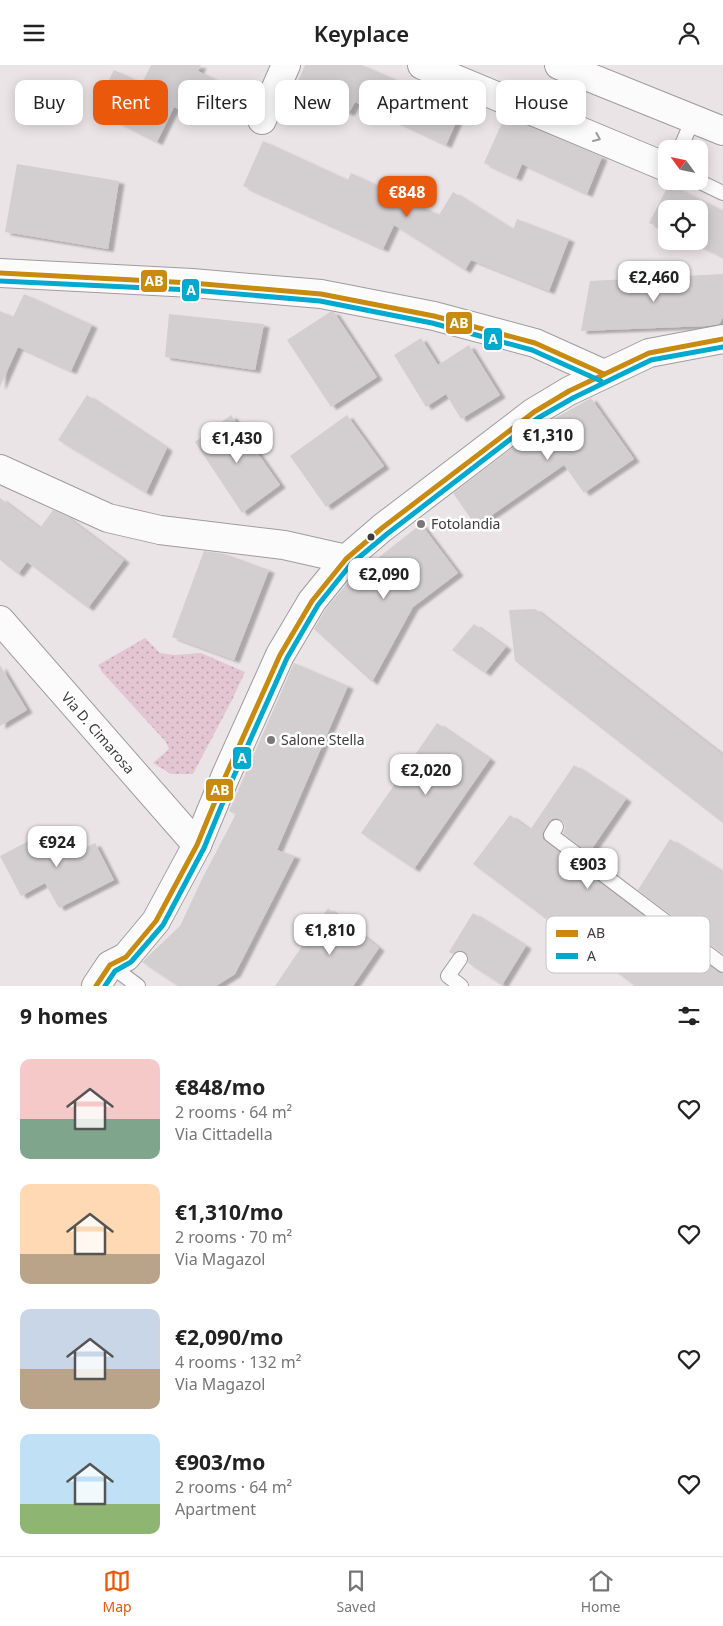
<!DOCTYPE html>
<meta charset="utf-8">
<style>
:root{--surface:#fff;--page:#f2f2f2;--text:#222;--muted:#767676;--line:#e0e0e0;--accent:#ea580c}
body{margin:0;font-family:"Noto Sans",sans-serif;background:var(--page);color:var(--text);height:100vh;display:flex;flex-direction:column;font-size:19px;white-space:nowrap}
*{box-sizing:border-box;margin:0}
p{font-size:16px;color:var(--muted)}
.icon{flex:none;width:28px;height:28px;fill:none;stroke:currentColor;stroke-width:2;stroke-linecap:round;stroke-linejoin:round}
.map{position:relative;height:921px;overflow:hidden}
.drawer{display:flex;flex-direction:column;background:var(--surface);flex:1}
.drawer>*{flex:none}
.top-card{position:absolute;left:15px;top:15px;width:694px;height:45px;display:flex;gap:10px}
.needle{width:32px;rotate:303deg}
.controls{position:absolute;left:658px;top:75px;display:grid;gap:10px}
.controls a{display:grid;place-items:center;width:50px;height:50px;border-radius:10px;background:var(--surface);box-shadow:0 2px 12px #0003;font-size:25px}
.price{position:absolute;translate:-50% -42px;padding:0 11px;border-radius:10px;background:#fff;color:#222;font-size:16px;line-height:32px;filter:drop-shadow(0 1px 2px #0008)}
.price::after{content:'';position:absolute;left:50%;top:30px;width:15px;height:11px;margin-left:-8px;background:inherit;clip-path:polygon(0 0,100% 0,50% 100%)}
.price.current{background:var(--accent);color:#fff}
ul{padding:0;list-style:none}
li{display:flex;align-items:center;gap:15px;height:125px;padding:0 20px}
li span{display:grid;place-items:center;flex:none;width:140px;height:100px;border-radius:10px;color:#555}
li>.icon{margin-inline-start:auto}
span .icon{width:60px;height:60px;fill:#fffc;stroke-width:1}
li b{font-size:21px}
h2{display:flex;justify-content:space-between;align-items:center;height:60px;padding:0 20px;font-size:21px}
.chip{padding:0 18px;border-radius:10px;background:var(--surface);box-shadow:0 2px 12px #0003;font-size:18px;line-height:45px}
.chip.current{background:var(--accent);color:#fff}
header{display:flex;justify-content:space-between;align-items:center;height:65px;padding:0 20px;background:var(--surface);font-size:22px;font-weight:600}
.dock{display:flex;justify-content:space-around;align-items:center;height:70px;border-top:1px solid var(--line);background:var(--surface);font-size:14px;color:var(--muted)}
.dock a{display:grid;justify-items:center;gap:2px}
.dock .current{color:var(--accent)}
.map>svg:first-child{display:block}
.park{fill:url(#park-dots)}
.building{fill:#d3ced0;filter:url(#shadow)}
.lines{fill:none;stroke-linecap:round;stroke-linejoin:round}
.lane-casing{stroke:#a09b9d;stroke-width:16}
.street-casing{stroke:#a09b9d;stroke-width:30}
.lane{stroke:#fcfbfb;stroke-width:14}
.street{stroke:#fcfbfb;stroke-width:28}
.bus-1-casing{stroke:#fff;stroke-width:9}
.bus-2-casing{stroke:#fff;stroke-width:9}
.bus-1{stroke:#c98b0f;stroke-width:5}
.bus-2{stroke:#00a9ce;stroke-width:5}
.oneway{stroke:#9e9a9c}
.poi-dot{fill:#7b7678;stroke:#fff;stroke-width:2}
.bus-dot{fill:#3f3a3c;stroke:#fff;stroke-width:2}
.labels{text-anchor:middle;stroke-width:5;stroke-linejoin:round;paint-order:stroke}
.poi-label{font-size:14px;fill:#3f3a3c;stroke:#fff;text-anchor:start}
.street-label{font-size:14px;fill:#3f3a3c;stroke:#fff}
.key{fill:#fff;stroke:#c5c4c4;stroke-width:1}
.key-label{font-size:14px;fill:#3f3a3c}
.line-badge{stroke:#fff;stroke-width:2}
.badge-label{font-size:14px;text-anchor:middle;font-weight:bold;fill:#fff}
</style>
<header><svg class="icon" aria-label="menu" viewBox="0 0 24 24"><path d="M4 6h16M4 12h16M4 18h16"/></svg>Keyplace<svg class="icon" aria-label="person" viewBox="0 0 24 24"><circle cx="12" cy="8" r="4"/><path d="M4 21q1-7 8-7t8 7"/></svg></header>
<div class="map">
<svg width="723" height="921" viewBox="0 0 723 921">
<defs>
<pattern id="park-dots" width="8" height="8" patternUnits="userSpaceOnUse" patternTransform="scale(1.25)"><rect width="8" height="8" fill="#e4c6d3"/><path d="M2 2h.1M6 6h.1" fill="none" stroke="#baa2ac" stroke-width="1.8" stroke-linecap="round"/></pattern>
<filter id="shadow"><feDropShadow dx="5.5" dy="3" stdDeviation="1" flood-color="#0004"/></filter>
</defs>
<rect width="100%" height="100%" fill="#ebe4e7"/>
<path class="park" d="M145 573 160 588 174 590 201 588 245 607 232 635 193 709H171L153 698 169 684 166 677 102 607 98 600Z"/>
<g class="building">
<path d="M151 0H201L198 6 220 17 201 56 174 42 157 77 94 45 114 5 142 18Z"/>
<path d="M305 0H362L462 44 446 80 355 37 349 48 295 24Z"/>
<path d="M505 51 602 92 587 129 522 99 516 113 484 98Z"/>
<path d="M263 76 348 115 351 108 439 150 453 127 513 165 517 154 569 174 549 226 471 195 465 205 394 160 383 184 243 121Z"/>
<path d="M17 99 119 116 108 184 5 167Z"/>
<path d="M669 119 723 146V192L690 176H699V144H666V165L649 158Z"/>
<path d="M723 209V252L719 259 706 261 581 266 590 216Z"/>
<path d="M24 229 92 260 71 306 18 282 0 322V246L13 252Z"/>
<path d="M330 247H334L377 312 331 342 287 275Z"/>
<path d="M169 249 264 259 255 305 165 292Z"/>
<path d="M421 273 438 300 469 280 500 330 461 354 446 329 426 342 394 290Z"/>
<path d="M87 330 167 383 146 428 58 375Z"/>
<path d="M591 333 634 394 584 428 564 400 476 461 453 428 543 360Z"/>
<path d="M231 350 280 420 242 448 195 377Z"/>
<path d="M347 350 384 401 326 442 290 391Z"/>
<path d="M0 433 40 463 53 445 66 451 124 495 88 543 27 497 18 509 0 495Z"/>
<path d="M421 459 458 508 413 542 372 617 314 564 325 545 349 516Z"/>
<path d="M204 486 225 489 269 505 234 595 172 572Z"/>
<path d="M535 544 723 690V758L515 596 509 545Z"/>
<path d="M474 559 506 582 485 608 452 585Z"/>
<path d="M294 598 348 621 277 785 295 791 235 909 216 921H178L142 897 180 861 203 812 236 749 229 746Z"/>
<path d="M0 600 27 645 0 661Z"/>
<path d="M437 658 490 694 414 804 361 768Z"/>
<path d="M574 700 626 734 589 788 563 768 565 763 564 758 557 753 552 754 549 757 542 769 543 774 718 907 723 909V921H635L473 799 510 750 530 765Z"/>
<path d="M55 762 70 790 95 778 114 815 59 843 45 818 21 831 0 791Z"/>
<path d="M670 774 723 807V889L638 825Z"/>
<path d="M328 843 379 883 353 921H275Z"/>
<path d="M473 848 526 881 502 920 468 898V891L465 887 457 886 453 889 449 887Z"/>
</g>
<g class="lines">
<g class="lane-casing">
<g id="lane">
<path d="M680 84 693 54"/>
<path d="M698 116 723 128"/>
<path d="M556 762 551 770 723 900"/>
<path d="M460 894 448 911 461 921"/>
<path d="M110 900 138 921"/>
</g>
</g>
<g class="street-casing">
<g id="street">
<path d="M422 0 666 102"/>
<path d="M559 0 723 66"/>
<path d="M262 55 286 0"/>
<path d="M0 208 192 218 321 229 434 251 535 278 604 309"/>
<path d="M0 404 108 453 160 465 284 480 346 494"/>
<path d="M0 555 197 780"/>
<path d="M96 921 110 900 126 892 156 856 197 780 226 710 280 590 312 536 346 494 382 463 534 347 569 326 649 288 723 274"/>
</g>
</g>
<use href="#lane" class="lane"/>
<use href="#street" class="street"/>
<g class="bus-1-casing">
<g id="bus-1">
<path d="M0 208 192 218 321 229 434 251 535 278 604 309"/>
<path d="M96 921 110 900 126 892 156 856 197 780 226 710 280 590 312 536 346 494 382 463 534 347 569 326 649 288 723 274"/>
</g>
</g>
<g class="bus-2-casing">
<g id="bus-2">
<path d="M0 216 191 225 320 236 432 258 532 285 601 316"/>
<path d="M105 921 115 906 131 897 163 860 204 783 233 713 287 593 318 540 351 499 387 469 538 353 573 333 651 295 723 282"/>
</g>
</g>
<use href="#bus-1" class="bus-1"/>
<use href="#bus-2" class="bus-2"/>
</g>
<defs><path id="oneway-chevron" d="M-2-3.5L2.5 0L-2 3.5" fill="none" stroke-width="1.6" stroke-linecap="round" stroke-linejoin="round" transform="scale(1.25)"/></defs>
<use class="oneway" href="#oneway-chevron" transform="translate(597 73) rotate(23)"/>
<g class="poi-dot">
<circle cx="421" cy="459" r="5"/>
<circle cx="271" cy="675" r="5"/>
</g>
<circle class="bus-dot" cx="371" cy="472" r="4.5"/>
<g class="labels">
<g class="poi-label">
<text x="431" y="464">Fotolandia</text>
<text x="281" y="680">Salone Stella</text>
</g>
<g class="street-label">
<text transform="translate(98 668) rotate(49)" y="5">Via D. Cimarosa</text>
</g>
</g>
<rect x="546" y="851" width="164" height="57" rx="8" class="key"/>
<rect x="556" y="865" width="22" height="7" fill="#c98b0f"/>
<rect x="556" y="888" width="22" height="6" fill="#00a9ce"/>
<g class="key-label">
<text x="587" y="873">AB</text>
<text x="587" y="896">A</text>
</g>
<g class="line-badge">
<rect x="140" y="204" width="28" height="24" rx="5" fill="#c98b0f"/>
<rect x="181" y="213" width="19" height="24" rx="5" fill="#00a9ce"/>
<rect x="445" y="246" width="28" height="24" rx="5" fill="#c98b0f"/>
<rect x="483" y="262" width="20" height="24" rx="5" fill="#00a9ce"/>
<rect x="232" y="681" width="20" height="24" rx="5" fill="#00a9ce"/>
<rect x="205" y="713" width="29" height="24" rx="5" fill="#c98b0f"/>
</g>
<g class="badge-label">
<text x="154" y="221">AB</text>
<text x="191" y="230">A</text>
<text x="459" y="263">AB</text>
<text x="493" y="279">A</text>
<text x="242" y="698">A</text>
<text x="220" y="730">AB</text>
</g>
</svg>
<div class="controls">
<a><svg class="needle" viewBox="-14 -14 28 28"><path d="M0-13l5 13h-10z" fill="#e53935"/><path d="M0 13l5-13h-10z" fill="#767676"/></svg></a>
<a><svg class="icon" aria-label="locate" viewBox="0 0 24 24"><circle cx="12" cy="12" r="6"/><path d="M12 2v4M12 18v4M2 12h4M18 12h4"/></svg></a>
</div>
<b class="price current" style="left:407px;top:153px">€848</b>
<b class="price" style="left:654px;top:238px">€2,460</b>
<b class="price" style="left:548px;top:396px">€1,310</b>
<b class="price" style="left:237px;top:399px">€1,430</b>
<b class="price" style="left:384px;top:535px">€2,090</b>
<b class="price" style="left:426px;top:731px">€2,020</b>
<b class="price" style="left:57px;top:803px">€924</b>
<b class="price" style="left:588px;top:825px">€903</b>
<b class="price" style="left:330px;top:891px">€1,810</b>
<div class="top-card">
<a class="chip">Buy</a>
<a class="chip current">Rent</a>
<a class="chip">Filters</a>
<a class="chip">New</a>
<a class="chip">Apartment</a>
<a class="chip">House</a>
</div>
</div>
<section class="drawer">
<h2>9 homes<svg class="icon" aria-label="filters" viewBox="0 0 24 24"><path d="M4 7h16M4 17h16"/><circle cx="9" cy="7" r="2"/><circle cx="15" cy="17" r="2"/></svg></h2>
<ul>
<li><span style="background:linear-gradient(#f6c9c9 60%,#7fa58c 0)"><svg class="icon" aria-label="home" viewBox="0 0 24 24"><path d="M3 11l9-7 9 7M6 9v11h12V9"/></svg></span><div><b>€848/mo</b><p>2 rooms · 64 m²</p><p>Via Cittadella</p></div><svg class="icon" aria-label="heart" viewBox="0 0 24 24"><path d="M12 20l-8-8c-3-5 5-10 8-4 3-6 11-1 8 4z"/></svg></li>
<li><span style="background:linear-gradient(#ffd9b3 70%,#b9a48a 0)"><svg class="icon" aria-label="home" viewBox="0 0 24 24"><path d="M3 11l9-7 9 7M6 9v11h12V9"/></svg></span><div><b>€1,310/mo</b><p>2 rooms · 70 m²</p><p>Via Magazol</p></div><svg class="icon" aria-label="heart" viewBox="0 0 24 24"><path d="M12 20l-8-8c-3-5 5-10 8-4 3-6 11-1 8 4z"/></svg></li>
<li><span style="background:linear-gradient(#c9d6e8 60%,#b9a48a 0)"><svg class="icon" aria-label="home" viewBox="0 0 24 24"><path d="M3 11l9-7 9 7M6 9v11h12V9"/></svg></span><div><b>€2,090/mo</b><p>4 rooms · 132 m²</p><p>Via Magazol</p></div><svg class="icon" aria-label="heart" viewBox="0 0 24 24"><path d="M12 20l-8-8c-3-5 5-10 8-4 3-6 11-1 8 4z"/></svg></li>
<li><span style="background:linear-gradient(#bfe0f5 70%,#8fb573 0)"><svg class="icon" aria-label="home" viewBox="0 0 24 24"><path d="M3 11l9-7 9 7M6 9v11h12V9"/></svg></span><div><b>€903/mo</b><p>2 rooms · 64 m²</p><p>Apartment</p></div><svg class="icon" aria-label="heart" viewBox="0 0 24 24"><path d="M12 20l-8-8c-3-5 5-10 8-4 3-6 11-1 8 4z"/></svg></li>
</ul>
</section>
<nav class="dock">
<a class="current"><svg class="icon" aria-label="map" viewBox="0 0 24 24"><path d="M3 6l6-2 6 2 6-2v14l-6 2-6-2-6 2zM9 4v14M15 6v14"/></svg>Map</a>
<a><svg class="icon" aria-label="saved" viewBox="0 0 24 24"><path d="M7 4h10v16l-5-4-5 4z"/></svg>Saved</a>
<a><svg class="icon" aria-label="home" viewBox="0 0 24 24"><path d="M3 11l9-7 9 7M6 9v11h12V9"/></svg>Home</a>
</nav>
